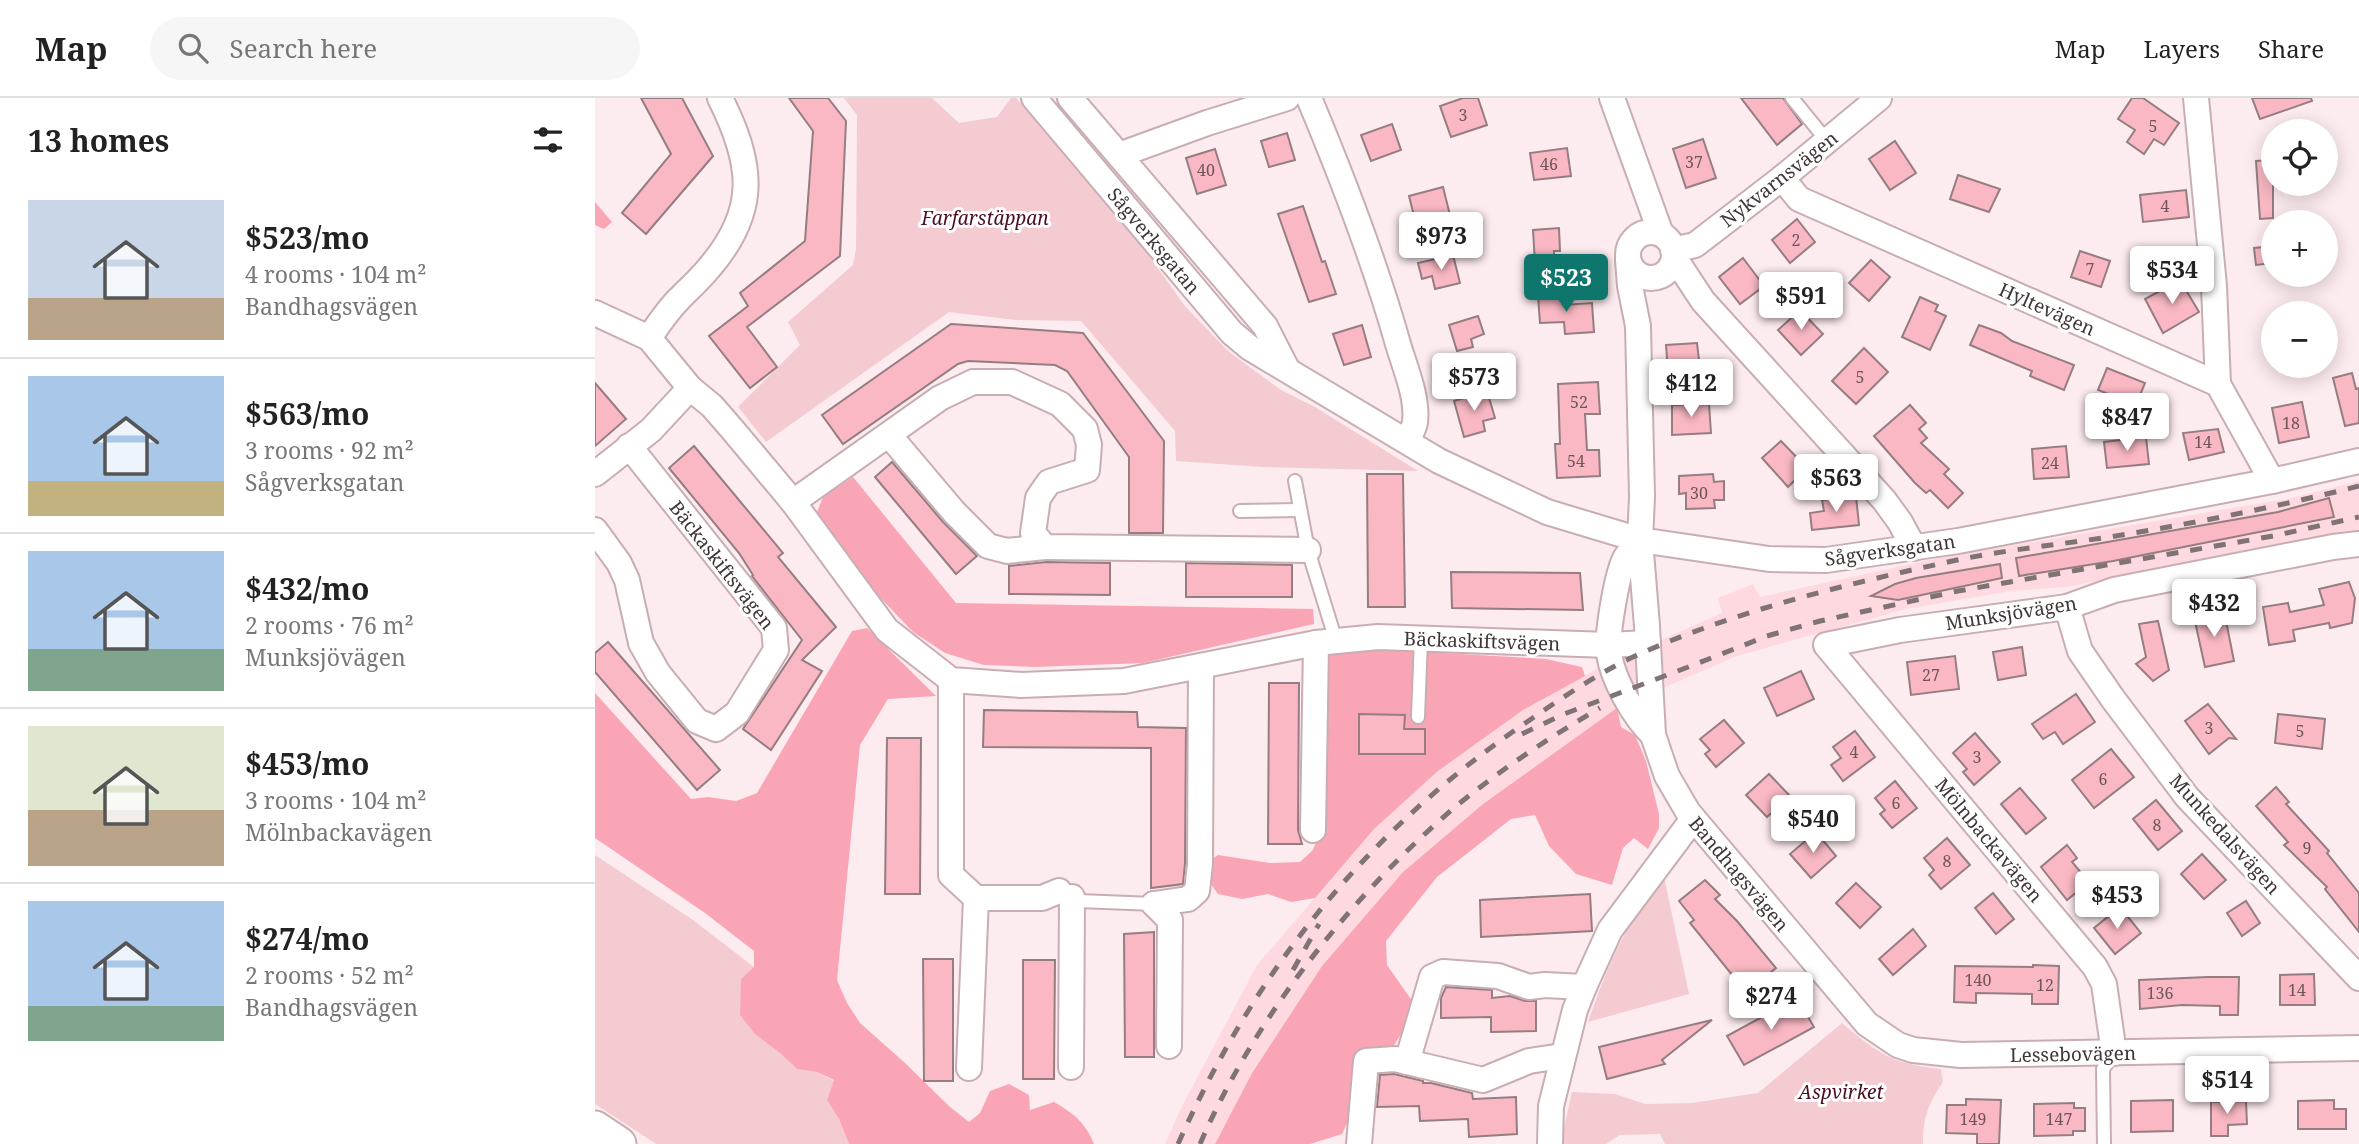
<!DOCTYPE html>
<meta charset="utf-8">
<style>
:root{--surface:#fff;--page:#f6f6f6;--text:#222;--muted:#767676;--line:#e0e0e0;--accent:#0f766e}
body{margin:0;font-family:"Noto Serif",serif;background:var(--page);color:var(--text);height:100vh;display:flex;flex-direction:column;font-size:26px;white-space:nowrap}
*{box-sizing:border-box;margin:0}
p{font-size:23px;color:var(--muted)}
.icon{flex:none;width:38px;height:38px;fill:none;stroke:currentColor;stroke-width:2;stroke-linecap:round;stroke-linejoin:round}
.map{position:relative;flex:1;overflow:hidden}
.details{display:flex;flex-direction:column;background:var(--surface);width:595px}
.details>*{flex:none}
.fabs{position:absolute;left:1666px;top:21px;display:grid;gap:14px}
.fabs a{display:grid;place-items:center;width:77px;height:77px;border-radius:50%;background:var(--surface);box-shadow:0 4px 18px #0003;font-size:35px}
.price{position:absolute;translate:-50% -60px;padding:0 16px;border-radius:7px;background:#fff;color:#222;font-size:23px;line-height:46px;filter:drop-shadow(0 2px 4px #0008)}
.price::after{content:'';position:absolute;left:50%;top:42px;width:21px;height:16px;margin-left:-10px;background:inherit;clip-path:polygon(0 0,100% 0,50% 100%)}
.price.current{background:var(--accent);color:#fff}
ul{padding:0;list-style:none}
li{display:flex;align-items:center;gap:21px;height:175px;padding:0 28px}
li+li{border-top:2px solid var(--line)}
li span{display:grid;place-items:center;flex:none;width:196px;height:140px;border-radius:0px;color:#555}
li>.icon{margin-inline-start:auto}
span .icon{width:84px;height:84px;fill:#fffc;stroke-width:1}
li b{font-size:30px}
h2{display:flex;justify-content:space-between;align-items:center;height:84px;padding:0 28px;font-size:30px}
header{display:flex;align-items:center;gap:42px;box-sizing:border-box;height:98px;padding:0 35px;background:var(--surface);border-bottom:2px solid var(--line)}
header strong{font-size:33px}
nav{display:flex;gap:38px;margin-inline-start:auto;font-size:24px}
.search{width:490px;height:63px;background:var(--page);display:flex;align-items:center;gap:18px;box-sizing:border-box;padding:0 24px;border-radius:38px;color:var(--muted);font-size:26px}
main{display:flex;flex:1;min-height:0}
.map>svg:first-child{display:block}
.built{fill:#fedae0}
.green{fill:#f5cbd2}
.forest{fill:#faa5b5}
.building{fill:#f9b8c3;stroke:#957d81;stroke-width:2}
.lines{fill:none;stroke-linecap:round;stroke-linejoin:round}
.service-casing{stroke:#c8aeb2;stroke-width:16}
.minor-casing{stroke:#c8aeb2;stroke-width:28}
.secondary-casing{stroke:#c8aeb2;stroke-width:37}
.service{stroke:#fff;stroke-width:12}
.minor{stroke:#fff;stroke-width:24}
.secondary{stroke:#fff;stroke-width:33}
.rail{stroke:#7f7375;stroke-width:5;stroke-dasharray:12 12;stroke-linecap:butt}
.labels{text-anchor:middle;stroke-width:6;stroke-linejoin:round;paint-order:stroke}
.number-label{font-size:16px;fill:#6e565b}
.street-label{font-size:19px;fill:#403638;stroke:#fff}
.park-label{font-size:19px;font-style:italic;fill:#4c0c21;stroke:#fff}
</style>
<header>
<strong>Map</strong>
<div class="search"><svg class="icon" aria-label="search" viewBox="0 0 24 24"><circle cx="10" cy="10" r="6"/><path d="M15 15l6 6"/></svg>Search here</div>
<nav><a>Map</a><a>Layers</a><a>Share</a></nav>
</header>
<main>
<section class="details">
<h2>13 homes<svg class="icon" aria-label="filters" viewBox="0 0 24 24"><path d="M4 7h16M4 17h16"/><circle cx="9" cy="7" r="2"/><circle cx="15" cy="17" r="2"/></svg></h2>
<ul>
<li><span style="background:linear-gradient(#c9d6e8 70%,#b9a48a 0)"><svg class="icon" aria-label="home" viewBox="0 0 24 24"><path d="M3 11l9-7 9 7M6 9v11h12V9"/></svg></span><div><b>$523/mo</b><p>4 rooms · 104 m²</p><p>Bandhagsvägen</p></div></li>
<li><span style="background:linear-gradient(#a9c7e8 75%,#c2b280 0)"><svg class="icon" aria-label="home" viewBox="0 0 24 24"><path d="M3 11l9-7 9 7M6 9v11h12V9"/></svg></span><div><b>$563/mo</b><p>3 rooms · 92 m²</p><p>Sågverksgatan</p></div></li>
<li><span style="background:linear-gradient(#a9c7e8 70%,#7fa58c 0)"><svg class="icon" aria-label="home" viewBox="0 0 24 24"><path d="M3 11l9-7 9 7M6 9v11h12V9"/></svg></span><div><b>$432/mo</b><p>2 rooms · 76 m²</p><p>Munksjövägen</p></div></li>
<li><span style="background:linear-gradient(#dfe7d0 60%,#b9a48a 0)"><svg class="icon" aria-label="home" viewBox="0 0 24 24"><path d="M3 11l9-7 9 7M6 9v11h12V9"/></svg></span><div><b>$453/mo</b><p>3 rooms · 104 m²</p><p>Mölnbackavägen</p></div></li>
<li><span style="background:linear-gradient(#a9c7e8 75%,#7fa58c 0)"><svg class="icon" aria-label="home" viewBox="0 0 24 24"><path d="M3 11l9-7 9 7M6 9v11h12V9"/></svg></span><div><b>$274/mo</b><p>2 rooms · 52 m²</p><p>Bandhagsvägen</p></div></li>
</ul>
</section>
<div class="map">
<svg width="1764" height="1046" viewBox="0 0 1764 1046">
<rect width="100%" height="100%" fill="#fdecef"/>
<path class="built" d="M1764 383V432L1472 489 1416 493 1311 511 1142 558 1022 610 888 706 808 774 727 868 657 975 620 1046H570L587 1008 662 867 779 731 844 672 928 612 1001 571 1127 515 1123 500 1158 486 1165 499 1348 459 1697 400Z"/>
<g class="green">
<path d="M249 0H337L364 25 402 19 416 0H421L554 158 590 208 633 253 686 292 720 309 823 373 668 369 581 363 580 333 486 223 420 222 354 214 171 344 143 309 205 247 193 224 258 167 261 151 262 17Z"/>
<path d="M0 757 98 822 159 869 185 955 202 971 222 974 239 983 232 1002 244 1021 254 1046H61L0 1006Z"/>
<path d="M1069 779 1094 896 993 924C1011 872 1032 820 1069 779Z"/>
<path d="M1247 925C1283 956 1298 966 1346 971L1348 984C1333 1006 1328 1020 1328 1046H1070L1065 1036 1025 1037 1011 1046H967L966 1043 977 994 1020 996 1050 1006 1097 1005 1163 995Z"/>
</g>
<g class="forest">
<path d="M0 104 17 124 9 131 0 127Z"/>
<path d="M258 379 361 505 718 511 719 526 548 565 440 569 389 567 350 555 318 534 279 493 222 414 228 399Z"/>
<path d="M272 530 341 598 293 601 265 647 242 882 252 905 265 925 310 965 355 1009 374 1024 385 1015 395 993 414 986 434 997 435 1012 459 1004C478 1015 491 1025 499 1046H254L244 1021 232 1002 239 982 222 974 202 971 185 955 160 936 145 917 146 881 159 869V853L110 815 0 740V595L96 701 113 699 141 703 162 695 257 533Z"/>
<path d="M760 550 951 561 987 569 990 578 928 612 843 673 779 731 720 800 696 804 673 796 647 801 623 796 613 782 611 765 623 757 675 765 705 764 718 752 729 723 733 555Z"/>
<path d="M1022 610 1026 629 1040 637 1051 663 1064 716V730L1053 751 1039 740 1028 750 1017 787 981 776 954 748 940 717 916 721 842 779 791 843 792 867 820 907 811 929 795 953 765 952 761 1006 747 1036 715 1046H620L657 975 727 868 808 774 888 706Z"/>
</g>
<g class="building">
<path d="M46 0H87L118 58 51 136 27 115 76 56Z"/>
<path d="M194 0H233L251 23 245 158 152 229 182 269 155 290 114 238 153 208 145 195 210 143 218 33Z"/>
<path d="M868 0H883L892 27 856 39 845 8Z"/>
<path d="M1146 0H1188L1207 26 1182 47Z"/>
<path d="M1537 0H1548L1584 25 1569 47 1559 41 1549 56 1532 44 1540 32 1523 21Z"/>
<path d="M1657 0H1716L1717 3 1665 21Z"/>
<path d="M797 26 806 52 776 63 766 37Z"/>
<path d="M692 35 700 62 674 69 666 43Z"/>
<path d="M1108 41 1121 80 1091 90 1078 51Z"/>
<path d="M1300 43 1321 75 1295 92 1274 61Z"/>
<path d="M972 50 976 78 939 82 935 55Z"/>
<path d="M620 51 631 87 602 96 591 60Z"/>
<path d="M1678 62V120L1665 121 1661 63Z"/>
<path d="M1363 77 1405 91 1394 114 1355 101Z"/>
<path d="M848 89 855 117 821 126 814 98Z"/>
<path d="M1591 92 1594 119 1548 124 1545 97Z"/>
<path d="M708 108 727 164 730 163 741 196 714 204 683 116Z"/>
<path d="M1202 121 1220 144 1195 165 1177 142Z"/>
<path d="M964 130 965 153H959V164L940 165 938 132Z"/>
<path d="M1678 148V165L1661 167 1659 150Z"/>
<path d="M1485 153 1515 163 1506 189 1476 179Z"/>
<path d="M858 157 865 185 840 191 837 178 827 181 823 165Z"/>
<path d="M1148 160 1169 188 1145 206 1124 179Z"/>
<path d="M1276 162 1295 179 1274 203 1254 185Z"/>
<path d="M1585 182 1604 214 1568 235 1550 201Z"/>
<path d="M967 196 968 207 997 205 999 234 970 236 969 224 945 225 943 198Z"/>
<path d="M1325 199 1343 207 1340 213 1351 218 1335 252 1307 239Z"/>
<path d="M1205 212 1228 236 1206 257 1183 232Z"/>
<path d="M883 218 889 236 876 241 878 249 862 253 854 227Z"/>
<path d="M356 226 488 235 569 343 568 435H534V359L472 273 460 267 373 263 363 266 248 346 227 317Z"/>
<path d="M767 227 776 259 749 267 738 236Z"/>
<path d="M1384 227 1406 235 1417 243 1479 267 1469 292 1435 278 1437 273 1375 247Z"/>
<path d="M1102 245 1105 271 1073 274 1071 247Z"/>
<path d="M1269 250 1293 274 1261 306 1237 283Z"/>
<path d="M1512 270 1550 285 1541 307 1503 292Z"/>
<path d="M1757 275 1761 291 1764 290V325L1750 328 1738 280Z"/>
<path d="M1003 284 1005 316H990L992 352H1004L1005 378 962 380 960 346H965L963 286Z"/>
<path d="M0 285 31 321 0 348Z"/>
<path d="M892 293 900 320 888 323 890 333 869 339 859 303Z"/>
<path d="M1707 304 1714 339 1684 345 1677 310Z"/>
<path d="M1114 306 1116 335 1077 337V307Z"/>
<path d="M1315 307 1331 325 1324 331 1332 340 1326 345 1354 371 1349 376 1368 395 1353 410 1335 392 1331 395 1320 385 1279 338Z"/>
<path d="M1623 331 1629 354 1594 362 1588 335Z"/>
<path d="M1551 339 1554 366 1512 370 1509 344Z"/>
<path d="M1186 343 1212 370 1193 389 1167 360Z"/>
<path d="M99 348 188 455 183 459 241 529 207 562 227 573 176 652 148 631 207 542 157 478 158 477 144 455 74 370Z"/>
<path d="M1471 348 1474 379 1439 381 1437 351Z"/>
<path d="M297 364 348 424 382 458 361 476 280 379Z"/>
<path d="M772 376H808L810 509H773Z"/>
<path d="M1118 376 1119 384 1129 383V402H1119L1120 410 1091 411V395L1084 396V378Z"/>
<path d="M1261 398 1264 427 1217 432 1215 415 1229 413 1227 402Z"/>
<path d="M1734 400 1739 419 1518 463 1424 478 1421 460 1683 414Z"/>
<path d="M451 464 515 465V497L414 496V468Z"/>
<path d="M591 465 697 467V499H591Z"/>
<path d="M1405 466 1407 480 1303 502 1276 498 1300 486 1321 480Z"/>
<path d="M856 474 985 475 988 512 857 510Z"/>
<path d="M1754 484 1760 500 1757 525 1735 530 1734 525 1698 532 1700 543 1674 547 1668 509 1693 505 1695 514 1729 507 1724 491Z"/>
<path d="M1629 513 1639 563 1610 569 1599 519Z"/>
<path d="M1563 523 1574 572 1558 583 1541 566 1551 559 1544 526Z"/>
<path d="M13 544 125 672 102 692 0 574V555Z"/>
<path d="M1427 549 1431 577 1403 582 1398 554Z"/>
<path d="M1360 558 1364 591 1316 597 1312 564Z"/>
<path d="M1206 573 1219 601 1182 618 1169 590Z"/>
<path d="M674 585H704L703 732 707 746H673Z"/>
<path d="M1481 596 1500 624 1468 646 1460 634 1448 641 1437 626Z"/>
<path d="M1613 606 1641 641 1634 640 1614 656 1590 623Z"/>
<path d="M389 612 542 614 543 629 591 630 590 765 588 786 556 790V650L388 649Z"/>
<path d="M764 616 810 617 809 631H830V656H764Z"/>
<path d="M1683 616 1730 621 1727 651 1680 645Z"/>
<path d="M1129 622 1149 645 1121 669 1110 656 1115 652 1105 641Z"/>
<path d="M1260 633 1280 659 1248 683 1236 667 1246 660 1238 649Z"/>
<path d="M1380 635 1405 664 1379 687 1368 674 1372 671 1358 655Z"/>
<path d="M292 640H326L325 796H290Z"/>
<path d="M1516 651 1539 679 1499 710 1477 682Z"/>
<path d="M1174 676 1195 698 1172 719 1151 697Z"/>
<path d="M1300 683 1322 710 1297 730 1285 716 1290 712 1280 700Z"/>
<path d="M1681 689 1694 704 1691 706 1734 753 1732 755 1764 795V834L1730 791 1732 789 1689 747 1693 744 1661 708Z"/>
<path d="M1425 690 1451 720 1431 736 1406 706Z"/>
<path d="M1561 702 1587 733 1563 752 1538 721Z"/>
<path d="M1221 734 1241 758 1216 780 1195 756Z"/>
<path d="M1352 740 1375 767 1346 791 1334 777 1339 772 1329 760Z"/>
<path d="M1472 747 1482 760 1477 764 1494 784 1472 802 1446 769Z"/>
<path d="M1607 756 1631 782 1609 801 1586 776Z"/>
<path d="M1110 782 1125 797 1120 801 1142 823 1181 870 1151 894 1095 825 1099 822 1084 803Z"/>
<path d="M1261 785 1286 809 1265 830 1241 805Z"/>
<path d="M1398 795 1419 821 1401 836 1380 810Z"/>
<path d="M995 796 997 833 886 839 885 802Z"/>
<path d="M1651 803 1665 825 1647 838 1632 815Z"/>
<path d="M1525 809 1546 835 1520 856 1499 830Z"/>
<path d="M1318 831 1331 848 1298 877 1284 861Z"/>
<path d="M559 834V959H530L529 836Z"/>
<path d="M328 861H358V983H329Z"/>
<path d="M428 862H460L459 981H428Z"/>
<path d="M1438 867 1464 868 1463 906H1437V896L1381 895V905L1359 904 1360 868 1438 869Z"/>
<path d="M1719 876 1720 907H1685V877Z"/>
<path d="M1613 879H1644L1643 917H1625V908L1587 907 1545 911 1544 882Z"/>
<path d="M851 889 897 892V900L915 898 930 903H941V933L896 934V919L846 920V900Z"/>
<path d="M1202 900 1219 929 1149 967 1132 938Z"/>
<path d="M1117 922 1067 962 1070 966 1012 981 1004 949Z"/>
<path d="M799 976 828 983V985H836L877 995 878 1001 921 999 922 1036 874 1039 873 1021 825 1023 824 1008 782 1009 785 977Z"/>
<path d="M1371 1001 1406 1002 1404 1046H1382V1036L1351 1035 1352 1007H1371Z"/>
<path d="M1578 1002V1033L1536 1034V1003Z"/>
<path d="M1739 1002V1011H1751V1031H1703V1003Z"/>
<path d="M1651 1003 1652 1026 1633 1027V1038H1616V1004Z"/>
<path d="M1479 1005V1010H1490V1033H1478V1037L1439 1038V1006Z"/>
</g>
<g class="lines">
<g class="service-casing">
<g id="service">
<path d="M1197 0 1232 43"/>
<path d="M700 383 713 452 741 543"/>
<path d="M645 413 704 412"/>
<path d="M823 619 826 540"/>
<path d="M476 799 484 803 559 806"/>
<path d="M1509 1046 1508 971 1519 955"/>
</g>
</g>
<g class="minor-casing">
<g id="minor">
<path d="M439 0 637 235 655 250 844 363 952 414 1045 442 1174 461 1231 462 1363 443 1677 383 1764 363"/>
<path d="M475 0 670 228 692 271"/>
<path d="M714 0C748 81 779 161 803 246 810 270 823 299 820 324 819 331 815 337 812 343"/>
<path d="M1017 0 1066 136"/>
<path d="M1601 0 1619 188 1623 286"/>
<path d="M524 57 612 25 692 0"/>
<path d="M1187 80 1204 101 1623 286 1677 383"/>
<circle cx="1056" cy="157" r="23"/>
<path d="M1078 152 1100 147 1187 80 1284 0"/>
<path d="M1079 159 1108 203 1289 402 1305 424 1319 450"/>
<path d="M1033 162 1035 188 1043 228 1047 399 1045 442 1052 528 1058 637 1072 678 1093 714 1272 926 1303 947 1318 952 1366 957 1764 950"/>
<path d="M0 215 54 240 95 290 117 308 137 331 198 404 292 532 356 582 426 587 529 583 721 545 783 539 1013 547 1053 545"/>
<path d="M54 240C63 227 72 213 84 201 94 191 105 181 114 170 164 112 158 66 125 0"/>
<path d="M294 337 359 414 393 448 412 453 450 449"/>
<path d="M0 376 56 332 95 290"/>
<path d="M198 404 345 300 378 284H417L465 306 490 331 494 347 492 372 454 384 443 400 438 435 450 449 713 452"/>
<path d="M0 432 24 465 32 482 46 545 63 575 102 623 121 631 142 615 181 552 179 530 34 348"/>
<path d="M1045 442C1040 447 1035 453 1031 459 1022 473 1011 540 1014 556 1018 582 1039 619 1058 637"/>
<path d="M1472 509 1485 553 1518 601 1592 699 1764 880"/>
<path d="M356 582V777L381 800H447L464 793"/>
<path d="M718 732 721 545"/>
<path d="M559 806 593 801 602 793 605 766 606 568"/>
<path d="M559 806 575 822 574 948"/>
<path d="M1519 955 1509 886 1500 869 1231 547 1305 532 1472 509 1519 492 1738 449 1764 446"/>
<path d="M812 964 837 879 848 874 903 878 934 889 950 887 989 889"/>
<path d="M476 969 477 799"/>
<path d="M374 970 381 800"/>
<path d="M764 1046 771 963 800 961 888 982 934 963 967 958"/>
<path d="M955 1046 956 1008 980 912 989 889 1015 832 1098 721"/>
</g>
</g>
<g class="secondary-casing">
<path id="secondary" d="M0 1030 24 1046"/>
</g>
<use href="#service" class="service"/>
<use href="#minor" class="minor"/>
<use href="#secondary" class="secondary"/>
<g class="rail">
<path d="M927 636 969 616 1101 566 1172 538 1225 523 1363 493 1678 438 1764 419"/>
<path d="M698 872 724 826"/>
<path d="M583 1046C661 871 771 734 929 626 964 602 1001 576 1040 558 1142 512 1252 486 1362 462 1420 450 1481 445 1539 435 1615 422 1690 407 1764 388"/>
<path d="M605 1046C660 919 755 799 860 709 905 672 955 639 1005 610"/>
</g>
</g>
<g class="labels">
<g class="number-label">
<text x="868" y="23">3</text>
<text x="1558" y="34">5</text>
<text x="1099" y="70">37</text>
<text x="954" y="72">46</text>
<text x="611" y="78">40</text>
<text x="1570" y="114">4</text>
<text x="1201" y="148">2</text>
<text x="1495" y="177">7</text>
<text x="1265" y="285">5</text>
<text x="984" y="310">52</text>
<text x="1696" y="331">18</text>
<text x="1608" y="350">14</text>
<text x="981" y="369">54</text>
<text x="1455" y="371">24</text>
<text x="1104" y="401">30</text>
<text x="1336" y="583">27</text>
<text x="1614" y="636">3</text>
<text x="1705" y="639">5</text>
<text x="1259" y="660">4</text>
<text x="1382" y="665">3</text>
<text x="1508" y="687">6</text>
<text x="1301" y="711">6</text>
<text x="1562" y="733">8</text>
<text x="1712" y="756">9</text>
<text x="1352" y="769">8</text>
<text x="1383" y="888">140</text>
<text x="1450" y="893">12</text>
<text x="1702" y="898">14</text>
<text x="1565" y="901">136</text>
<text x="1378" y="1027">149</text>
<text x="1464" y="1027">147</text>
</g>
<g class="street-label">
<text transform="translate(1184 81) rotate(-38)" y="7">Nykvarnsvägen</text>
<text transform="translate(559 143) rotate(50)" y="7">Sågverksgatan</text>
<text transform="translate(1452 211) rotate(24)" y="7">Hyltevägen</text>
<text transform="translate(1295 452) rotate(-8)" y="7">Sågverksgatan</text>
<text transform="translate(127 467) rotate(52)" y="7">Bäckaskiftsvägen</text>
<text transform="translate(1416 515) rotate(-9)" y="7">Munksjövägen</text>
<text transform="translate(887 543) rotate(2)" y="7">Bäckaskiftsvägen</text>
<text transform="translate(1630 736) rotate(48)" y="7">Munkedalsvägen</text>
<text transform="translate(1394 742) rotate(50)" y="7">Mölnbackavägen</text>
<text transform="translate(1144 776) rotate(50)" y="7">Bandhagsvägen</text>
<text transform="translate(1478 956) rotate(-1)" y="7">Lessebovägen</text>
</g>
<g class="park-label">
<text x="390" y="127">Farfarstäppan</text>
<text x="1246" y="1001">Aspvirket</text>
</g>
</g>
</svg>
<div class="fabs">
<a><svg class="icon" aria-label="locate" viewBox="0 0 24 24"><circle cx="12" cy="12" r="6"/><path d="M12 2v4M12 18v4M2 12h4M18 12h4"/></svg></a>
<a>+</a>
<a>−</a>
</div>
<b class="price" style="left:846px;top:174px">$973</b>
<b class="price" style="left:1577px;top:208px">$534</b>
<b class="price current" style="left:971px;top:216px">$523</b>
<b class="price" style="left:1206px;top:234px">$591</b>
<b class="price" style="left:879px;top:315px">$573</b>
<b class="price" style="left:1096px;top:321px">$412</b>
<b class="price" style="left:1532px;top:355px">$847</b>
<b class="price" style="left:1241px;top:416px">$563</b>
<b class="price" style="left:1619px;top:541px">$432</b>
<b class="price" style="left:1218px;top:757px">$540</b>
<b class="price" style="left:1522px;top:833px">$453</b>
<b class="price" style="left:1176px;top:934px">$274</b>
<b class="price" style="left:1632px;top:1018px">$514</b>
</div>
</main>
